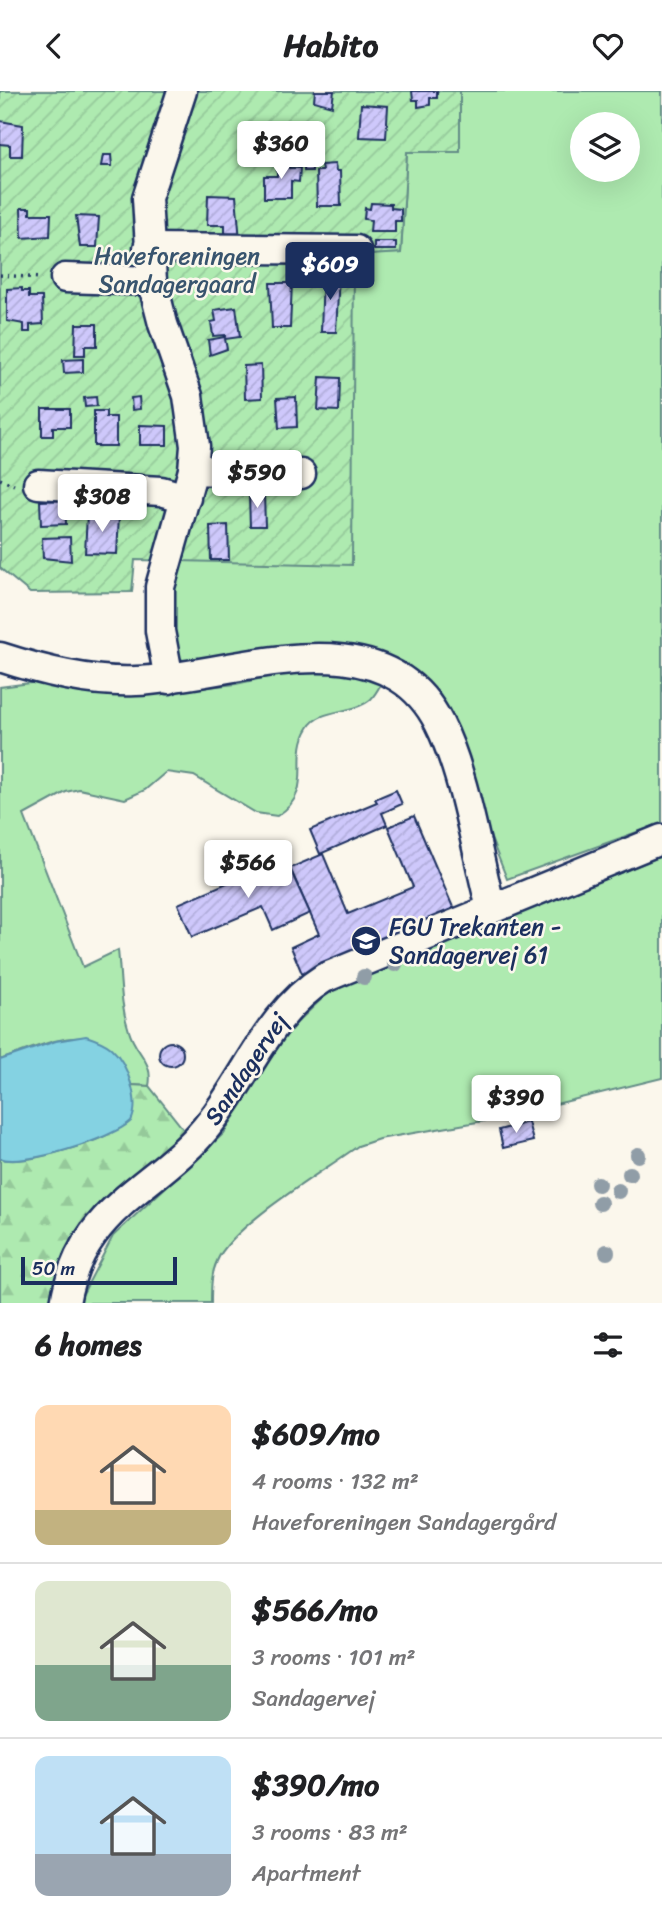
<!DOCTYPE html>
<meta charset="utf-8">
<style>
:root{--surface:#fff;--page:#f6f6f6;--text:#202124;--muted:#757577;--line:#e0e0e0;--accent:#1b2f5e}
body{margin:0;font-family:Sriracha,sans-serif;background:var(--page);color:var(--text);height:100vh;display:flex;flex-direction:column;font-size:26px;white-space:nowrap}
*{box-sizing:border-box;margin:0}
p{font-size:23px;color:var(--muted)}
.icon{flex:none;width:38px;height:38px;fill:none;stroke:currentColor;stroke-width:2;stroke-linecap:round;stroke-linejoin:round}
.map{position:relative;height:1212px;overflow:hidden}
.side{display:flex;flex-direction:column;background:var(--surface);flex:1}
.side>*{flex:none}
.tools{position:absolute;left:570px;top:21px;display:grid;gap:14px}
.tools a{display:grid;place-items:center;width:70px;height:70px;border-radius:50%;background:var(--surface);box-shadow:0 7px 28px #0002;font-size:35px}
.scale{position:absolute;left:21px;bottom:18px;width:156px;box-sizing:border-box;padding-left:7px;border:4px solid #1b2f5e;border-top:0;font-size:19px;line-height:24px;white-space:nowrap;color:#1b2f5e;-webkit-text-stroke:5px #fbf7ec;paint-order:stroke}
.price{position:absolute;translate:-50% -60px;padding:0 16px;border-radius:7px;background:#fff;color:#222;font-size:23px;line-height:46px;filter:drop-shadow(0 2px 4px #0008)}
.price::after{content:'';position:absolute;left:50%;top:42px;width:21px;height:16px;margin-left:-10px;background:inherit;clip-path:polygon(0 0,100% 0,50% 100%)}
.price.current{background:var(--accent);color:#fff}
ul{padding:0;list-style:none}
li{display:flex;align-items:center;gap:21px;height:175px;padding:0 35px}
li+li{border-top:2px solid var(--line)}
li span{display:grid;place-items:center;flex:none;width:196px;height:140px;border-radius:14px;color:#555}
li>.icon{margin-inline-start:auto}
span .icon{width:84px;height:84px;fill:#fffc;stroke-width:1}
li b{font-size:30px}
h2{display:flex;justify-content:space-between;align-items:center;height:84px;padding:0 35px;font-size:30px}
header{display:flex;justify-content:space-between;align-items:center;height:91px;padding:0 35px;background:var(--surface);font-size:32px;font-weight:700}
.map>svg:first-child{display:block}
.grass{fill:#aeeab0;stroke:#648c87;stroke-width:2;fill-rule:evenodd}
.forest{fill:url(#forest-firs);stroke:#648c87;stroke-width:2}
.garden{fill:url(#garden-furrows);stroke:#648c87;stroke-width:2}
.water{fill:#84d2e2;stroke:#5a91ad;stroke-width:2}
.building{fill:url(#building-hatch);stroke:#1b2f5e;stroke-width:2}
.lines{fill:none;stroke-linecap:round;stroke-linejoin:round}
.minor-casing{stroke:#1b2f5e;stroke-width:33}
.path{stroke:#1b2f5e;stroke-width:3.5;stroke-dasharray:2 5;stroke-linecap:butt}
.minor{stroke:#fbf7ec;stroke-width:28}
.tree{fill:#909da7}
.labels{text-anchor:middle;stroke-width:5;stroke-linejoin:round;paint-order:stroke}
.park-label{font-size:24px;fill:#38546e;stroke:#fbf7ec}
.poi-label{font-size:24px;fill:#1b2f5e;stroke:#fbf7ec;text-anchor:start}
.street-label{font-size:24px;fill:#1b2f5e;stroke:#fbf7ec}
</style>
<header><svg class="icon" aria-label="back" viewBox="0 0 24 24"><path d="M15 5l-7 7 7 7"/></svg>Habito<svg class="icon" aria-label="heart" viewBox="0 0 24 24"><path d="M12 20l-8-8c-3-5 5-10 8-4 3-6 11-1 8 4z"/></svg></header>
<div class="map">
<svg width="662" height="1212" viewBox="0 0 662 1212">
<defs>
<pattern id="forest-firs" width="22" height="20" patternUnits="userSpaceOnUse" patternTransform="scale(1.75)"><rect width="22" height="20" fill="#aeeab0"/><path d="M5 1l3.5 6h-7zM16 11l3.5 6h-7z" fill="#95c99a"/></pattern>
<pattern id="garden-furrows" width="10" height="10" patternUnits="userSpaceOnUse" patternTransform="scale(1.75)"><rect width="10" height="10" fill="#aeeab0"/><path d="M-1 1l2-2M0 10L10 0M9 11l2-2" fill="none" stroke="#95c99a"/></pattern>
<pattern id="building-hatch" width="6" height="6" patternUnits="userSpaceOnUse" patternTransform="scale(1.75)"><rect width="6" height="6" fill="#cec8fb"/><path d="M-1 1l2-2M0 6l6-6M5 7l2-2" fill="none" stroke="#b0acda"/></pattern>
</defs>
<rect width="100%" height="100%" fill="#fbf7ec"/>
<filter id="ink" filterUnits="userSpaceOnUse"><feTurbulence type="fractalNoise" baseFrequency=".0143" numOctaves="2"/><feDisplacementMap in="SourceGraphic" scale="14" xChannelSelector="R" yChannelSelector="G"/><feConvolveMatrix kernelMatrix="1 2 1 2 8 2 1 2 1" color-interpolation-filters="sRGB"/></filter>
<g filter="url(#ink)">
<g class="grass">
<path d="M460 0H662V732L507 788 434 603 382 567 190 576 171 558 167 513 176 470 354 164 401 162 407 61 460 60ZM583 33H628V79H583Z"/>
<path d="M313 576 386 585C381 592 377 602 371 608 354 624 320 616 308 637 289 667 317 700 277 725L256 722 194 685 166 681 145 699 125 708 79 698 66 701 24 724 83 876 118 859C121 887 120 913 129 940 135 962 154 970 149 995L131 994C102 921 58 949 0 969V596L46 590 133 604 236 593Z"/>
<path d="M662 765V987L495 1028 379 1048 358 1055C324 1080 232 1134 217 1170 211 1183 211 1197 211 1212H78L113 1145 224 1042 282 946 333 897Z"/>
</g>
<path class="forest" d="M131 994 149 995 187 1043 57 1186 50 1212H0V1067C18 1076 92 1053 111 1042 119 1038 127 1027 134 1019Z"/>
<path class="garden" d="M0 0H460V61H407L401 162 354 165 352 474 135 469 132 501 30 502 0 477Z"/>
<path class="water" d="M86 945C95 948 104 951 111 957 127 971 141 1011 131 1030 114 1047 21 1077 0 1067V969L56 950Z"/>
<g class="building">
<path d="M315 0H334L332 15 314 10Z"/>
<path d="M412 0H437V7H430V14L418 16V9H413Z"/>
<path d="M361 13 388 15 386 47 359 46Z"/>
<path d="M0 30 23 34 22 65H10V54L0 53Z"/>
<path d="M103 64H111L112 75H101Z"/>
<rect x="304" y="65" width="8" height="15"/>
<path d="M277 69H290L289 77H300L299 91 291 90V107H264V85H277Z"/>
<path d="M335 73 336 80H340L341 115H317L316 80H322L321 74Z"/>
<path d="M208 104 236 105 240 149H225V134H207Z"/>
<path d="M371 112 391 113V117L401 118V130H395V141H370L371 129 364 128 365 117 370 118Z"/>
<path d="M21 117H30V123H51L50 145 22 147Z"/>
<path d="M76 125 99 126 97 156H80Z"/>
<rect x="374" y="151" width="22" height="8"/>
<path d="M323 182 339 183 336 241H321Z"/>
<path d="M270 192H292L290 237H272Z"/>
<path d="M22 197V200H29V206H42L43 233 30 234V241H24V233L7 230V198Z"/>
<path d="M236 216 240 246 225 248 227 258 210 264 208 249 225 246V244L213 245 211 231 216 230 214 219Z"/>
<path d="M76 233H97V255H85V264H75Z"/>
<path d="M83 268V281L64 282 63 269Z"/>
<path d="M261 274 262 307 245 308 244 275Z"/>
<path d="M320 286 340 287 339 320 318 319Z"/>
<path d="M96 306 97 315 85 316 84 307Z"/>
<path d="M139 306 140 318 132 319 131 307Z"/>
<path d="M296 306 297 336 279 337 277 307Z"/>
<path d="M42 318H70V336H53V345H42Z"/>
<path d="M94 320H106V326H116V355H94Z"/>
<path d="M140 334 167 335V354H140Z"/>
<path d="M264 403 265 435H250L249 404Z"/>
<path d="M65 409 66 433 41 434 40 410Z"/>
<path d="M87 423 119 424 117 463 85 462Z"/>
<path d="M228 434 229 469H211L210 435Z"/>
<path d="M70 446 71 470 43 467 42 447Z"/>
<path d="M396 699 402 713 382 722 387 734 320 763 310 739 377 711 375 708Z"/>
<path d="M414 725 455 821 303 885 291 856 319 843 290 777 323 763 348 823 413 796 388 736Z"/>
<path d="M285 767 310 822 273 839 263 816 192 846 178 813Z"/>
<circle cx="171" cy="963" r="12"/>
<path d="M528 1031 533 1050 503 1057 499 1039Z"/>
</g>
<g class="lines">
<g class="minor-casing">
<g id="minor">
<path d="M148 157 356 159"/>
<path d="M65 187 152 190"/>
<path d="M193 379 301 383"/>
<path d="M38 393 161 400 186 407"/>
<path d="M0 566C43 580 90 592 136 590 232 586 383 520 439 632 465 683 476 760 491 817"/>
<path d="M169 588 160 540V496L193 379 195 355 188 305 163 233 152 190 147 107 182 0"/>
<path d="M65 1212C69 1188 78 1163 93 1143 122 1103 167 1081 199 1045 245 994 265 924 324 887L662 748"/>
</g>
</g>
<g class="path">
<path d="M0 184 42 187"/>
<path d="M0 388 14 394"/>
</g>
<use href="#minor" class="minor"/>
</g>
<g class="tree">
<circle cx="395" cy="873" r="8"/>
<circle cx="364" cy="886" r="8"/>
<circle cx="638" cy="1064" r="8"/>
<circle cx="630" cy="1083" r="8"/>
<circle cx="598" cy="1093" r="8"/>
<circle cx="618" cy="1100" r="8"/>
<circle cx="600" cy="1112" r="8"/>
<circle cx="607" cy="1161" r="8"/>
</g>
</g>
<defs>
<g id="school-disc" transform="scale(1.575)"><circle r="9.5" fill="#1b2f5e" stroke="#fbf7ec"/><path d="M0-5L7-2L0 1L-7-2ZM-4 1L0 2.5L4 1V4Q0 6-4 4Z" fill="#fff"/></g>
</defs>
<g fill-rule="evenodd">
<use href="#school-disc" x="366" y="850"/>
</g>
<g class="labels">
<g class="park-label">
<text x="177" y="173">Haveforeningen<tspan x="177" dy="28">Sandagergaard</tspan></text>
</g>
<g class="poi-label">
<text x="389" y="844">FGU Trekanten -<tspan x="389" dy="28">Sandagervej 61</tspan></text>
</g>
<g class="street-label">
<text transform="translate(246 978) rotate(-56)" y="8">Sandagervej</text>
</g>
</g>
</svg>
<div class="tools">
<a><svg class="icon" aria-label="layers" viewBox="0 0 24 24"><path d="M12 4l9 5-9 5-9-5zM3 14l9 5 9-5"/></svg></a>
</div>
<div class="scale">50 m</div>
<b class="price" style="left:281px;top:90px">$360</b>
<b class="price current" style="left:330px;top:211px">$609</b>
<b class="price" style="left:257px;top:419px">$590</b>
<b class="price" style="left:102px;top:443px">$308</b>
<b class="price" style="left:248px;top:809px">$566</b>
<b class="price" style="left:516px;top:1044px">$390</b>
</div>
<section class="side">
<h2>6 homes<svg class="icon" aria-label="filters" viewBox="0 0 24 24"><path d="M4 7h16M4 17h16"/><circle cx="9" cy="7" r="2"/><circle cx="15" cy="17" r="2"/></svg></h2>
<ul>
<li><span style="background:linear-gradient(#ffd9b3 75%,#c2b280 0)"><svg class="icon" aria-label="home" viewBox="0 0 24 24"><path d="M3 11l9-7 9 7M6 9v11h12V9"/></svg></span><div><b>$609/mo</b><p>4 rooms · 132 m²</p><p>Haveforeningen Sandagergård</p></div></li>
<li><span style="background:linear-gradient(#dfe7d0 60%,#7fa58c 0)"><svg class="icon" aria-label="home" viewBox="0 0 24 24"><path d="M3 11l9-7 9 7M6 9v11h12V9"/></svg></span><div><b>$566/mo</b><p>3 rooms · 101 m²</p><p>Sandagervej</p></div></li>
<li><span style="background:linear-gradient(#bfe0f5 70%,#9aa5b1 0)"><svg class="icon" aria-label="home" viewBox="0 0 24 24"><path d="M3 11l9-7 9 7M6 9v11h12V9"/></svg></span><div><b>$390/mo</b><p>3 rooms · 83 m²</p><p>Apartment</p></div></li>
</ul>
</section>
